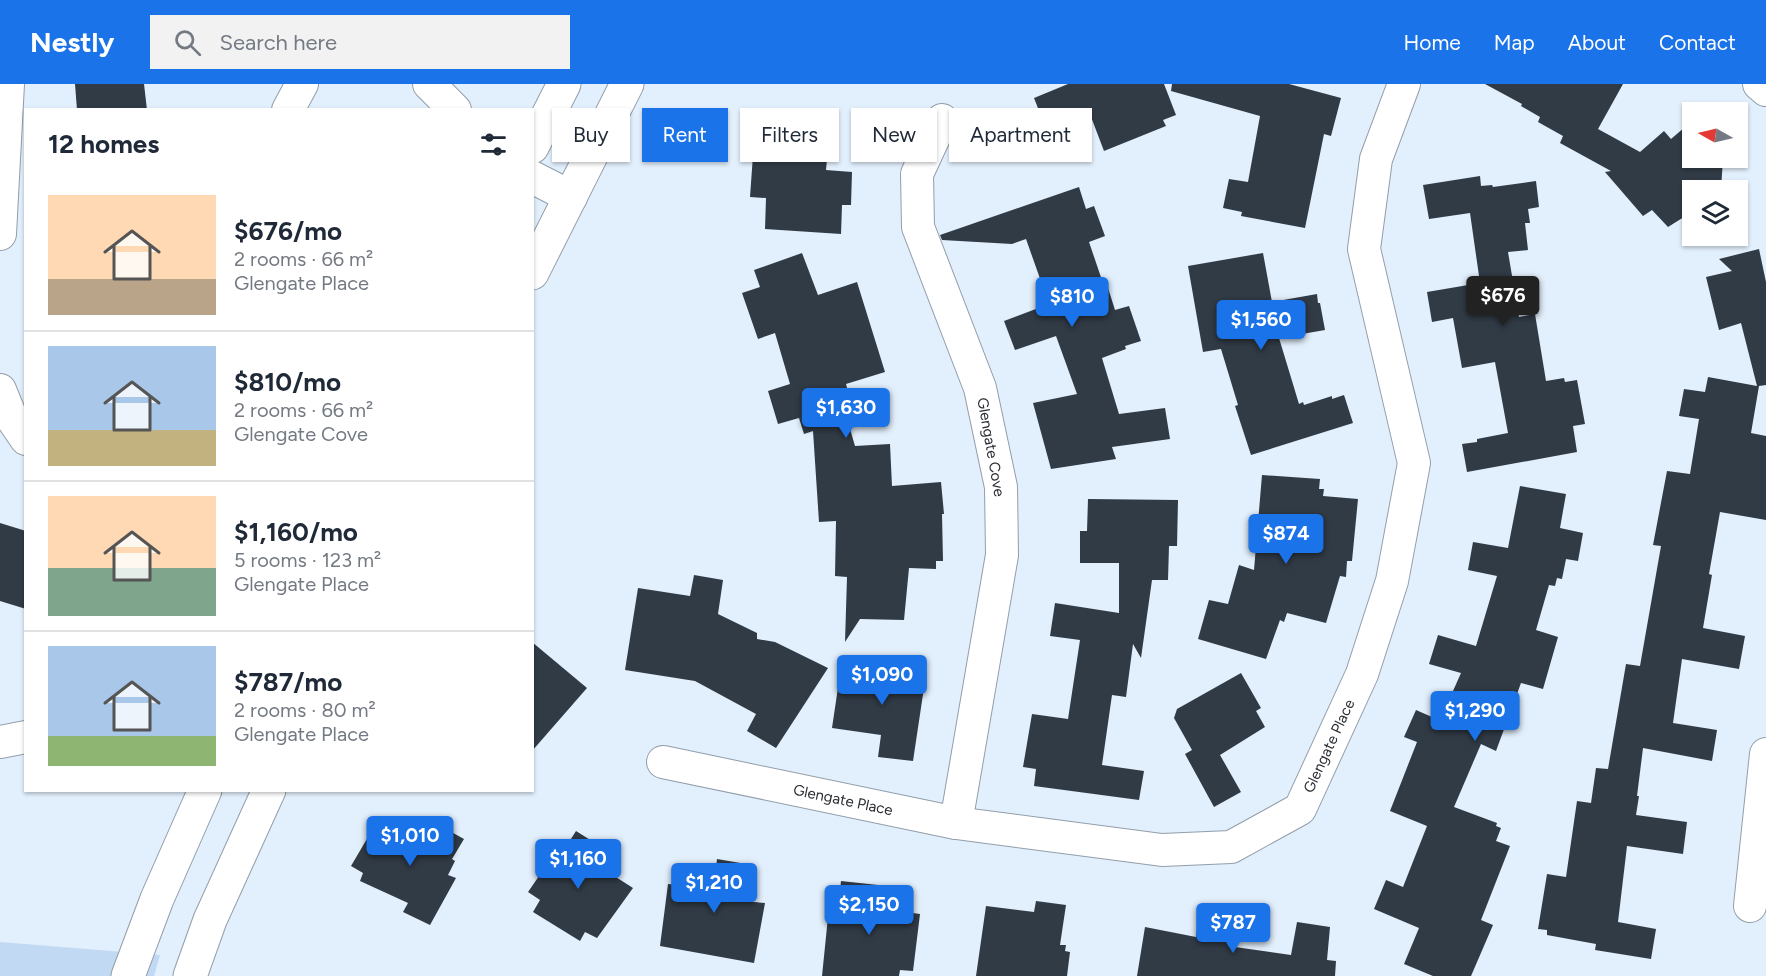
<!DOCTYPE html>
<meta charset="utf-8">
<style>
:root{--surface:#fff;--page:#f2f2f3;--text:#1f2937;--muted:#747a83;--line:#e0e1e3;--accent:#1a73e8}
body{margin:0;font-family:Figtree,sans-serif;background:var(--page);color:var(--text);height:100vh;display:flex;flex-direction:column;font-size:22px;white-space:nowrap}
*{box-sizing:border-box;margin:0}
p{font-size:20px;color:var(--muted)}
.icon{flex:none;width:33px;height:33px;fill:none;stroke:currentColor;stroke-width:2;stroke-linecap:round;stroke-linejoin:round}
.map{position:relative;flex:1;overflow:hidden}
.drawer{position:absolute;left:24px;top:24px;width:510px;height:684px;display:flex;flex-direction:column;background:var(--surface);border-radius:0px;box-shadow:0 2px 4px #0004}
.drawer>*{flex:none}
.top-card{position:absolute;left:552px;top:24px;width:570px;height:54px;display:flex;gap:12px}
.needle{width:39px;rotate:278deg}
.buttons{position:absolute;left:1682px;top:18px;display:grid;gap:12px}
.buttons a{display:grid;place-items:center;width:66px;height:66px;border-radius:0px;background:var(--surface);box-shadow:0 2px 4px #0004;font-size:30px}
.price{position:absolute;translate:-50% -51px;padding:0 14px;border-radius:6px;background:var(--accent);color:#fff;font-size:20px;line-height:39px;filter:drop-shadow(0 2px 3px #0008)}
.price::after{content:'';position:absolute;left:50%;top:36px;width:18px;height:14px;margin-left:-9px;background:inherit;clip-path:polygon(0 0,100% 0,50% 100%)}
.price.current{background:#222;color:#fff}
ul{padding:0;list-style:none}
li{display:flex;align-items:center;gap:18px;height:150px;padding:0 24px}
li+li{border-top:2px solid var(--line)}
li span{display:grid;place-items:center;flex:none;width:168px;height:120px;border-radius:0px;color:#555}
li>.icon{margin-inline-start:auto}
span .icon{width:72px;height:72px;fill:#fffc;stroke-width:1}
li b{font-size:26px}
h2{display:flex;justify-content:space-between;align-items:center;height:72px;padding:0 24px;font-size:26px}
.pill{padding:0 21px;border-radius:0px;background:var(--surface);box-shadow:0 2px 4px #0004;font-size:21px;line-height:54px}
.pill.current{background:var(--accent);color:#fff}
header{display:flex;align-items:center;gap:36px;box-sizing:border-box;height:84px;padding:0 30px;background:var(--accent);color:#fff}
header strong{font-size:28px}
nav{display:flex;gap:33px;margin-inline-start:auto;font-size:21px}
.search{width:420px;height:54px;background:var(--page);display:flex;align-items:center;gap:15px;box-sizing:border-box;padding:0 21px;border-radius:0px;color:var(--muted);font-size:22px}
.map>svg:first-child{display:block}
.green{fill:#c1d9f2}
.building{fill:#313b46}
.lines{fill:none;stroke-linecap:round;stroke-linejoin:round}
.minor-casing{stroke:#929eaa;stroke-width:34}
.primary-casing{stroke:#929eaa;stroke-width:35}
.minor{stroke:#fff;stroke-width:32}
.primary{stroke:#fff;stroke-width:33}
.labels{text-anchor:middle;stroke-width:6;stroke-linejoin:round;paint-order:stroke}
.street-label{font-size:15px;fill:#2a2e33;stroke:#fff}
</style>
<header>
<strong>Nestly</strong>
<div class="search"><svg class="icon" aria-label="search" viewBox="0 0 24 24"><circle cx="10" cy="10" r="6"/><path d="M15 15l6 6"/></svg>Search here</div>
<nav><a>Home</a><a>Map</a><a>About</a><a>Contact</a></nav>
</header>
<div class="map">
<svg width="1766" height="892" viewBox="0 0 1766 892">
<rect width="100%" height="100%" fill="#e2effc"/>
<path class="green" d="M0 858 160 871 154 892H0Z"/>
<g class="building">
<path d="M75 0H144L147 26H77Z"/>
<path d="M1068 0H1164L1176 31 1163 36 1166 42 1104 67 1088 25 1045 42 1034 14Z"/>
<path d="M1172 0H1289L1341 14 1331 52 1324 50 1305 144 1241 132 1242 128 1223 124 1229 95 1248 98 1260 32 1171 7Z"/>
<path d="M1485 0H1623L1598 45 1640 68 1664 47 1671 55 1692 37V74H1723L1721 106H1692V128L1668 143 1652 126 1643 132 1605 88 1611 87 1560 59 1563 52 1538 38 1540 33 1521 22 1522 20Z"/>
<path d="M753 71 827 75 826 86 852 88 851 121H842L841 150 765 145 766 114 750 113Z"/>
<path d="M1480 92 1481 102 1492 101 1493 103 1536 97 1539 123 1528 125 1530 139H1525L1528 166 1508 168 1519 233 1535 230 1546 297 1564 294 1565 298 1577 296 1585 340 1573 342 1577 368 1467 388 1462 360 1477 358V355L1508 349 1495 278 1462 284 1453 234 1432 238 1427 208 1480 199 1470 129 1429 135 1423 101Z"/>
<path d="M1079 103 1086 125 1094 122 1105 152 1089 158 1105 205 1108 204 1115 226 1129 222 1141 257 1125 262 1126 265 1102 274 1119 330 1165 324 1170 355 1112 363 1116 375 1051 385 1033 319 1077 310 1056 252 1015 266 1004 237 1049 220 1026 155 1012 160 942 156 940 151Z"/>
<path d="M1759 165 1766 198V301L1759 302 1751 349 1766 352V436L1720 428 1709 490 1712 491 1703 544 1745 552 1739 585 1682 575 1673 639 1717 646 1712 677 1643 664 1637 712H1639L1636 731 1687 738 1683 770 1627 762 1618 838 1656 845 1651 875 1595 866 1596 860 1547 851V846L1538 845 1547 790 1566 793 1577 717 1591 719 1596 684 1608 685 1626 580 1640 582 1661 462 1653 461 1667 387 1690 390 1699 335 1679 332 1684 305 1705 308 1708 293 1757 302 1741 239 1719 246 1706 193 1732 187 1719 175Z"/>
<path d="M802 169 818 211 857 198 885 288 846 300 851 319 843 321 855 362 890 360 892 402 941 398 944 430H942L943 477H936V485L909 484 904 536 860 535 845 558 847 493 835 492 836 437 819 438 813 347 804 350 799 334 778 340 768 307 790 300 775 249 758 255 742 209 760 203 754 186Z"/>
<path d="M1263 169 1272 218 1317 210 1318 219H1320L1325 246 1279 254 1299 320 1303 318 1304 321 1332 312V315L1344 311 1353 339 1251 371 1235 322 1238 321 1221 265 1203 268 1188 182Z"/>
<path d="M1262 391 1320 395 1319 405H1324L1323 412 1358 415 1352 477H1347L1346 493 1340 492 1326 539 1287 529 1284 538 1280 536 1266 575 1198 555 1209 516 1228 520 1239 481 1254 486Z"/>
<path d="M1520 402 1566 410 1560 444 1583 449 1578 477 1566 475 1562 495 1557 494 1555 502 1549 501 1536 546 1558 553 1543 605 1521 599 1496 667 1481 660 1454 723 1497 739 1496 742 1501 744 1496 757 1510 762 1481 836 1493 841 1471 892H1433L1404 880 1419 844 1374 825 1386 796 1403 803 1427 742 1390 727 1417 658 1404 653 1416 626 1432 633 1434 631 1441 634 1461 589 1429 580 1438 551 1476 562 1497 492 1468 486 1473 458 1508 464Z"/>
<path d="M1088 415 1178 416 1177 462H1169L1168 496H1152L1141 574 1133 560 1126 613 1112 611 1102 681 1144 687 1139 716 1034 702 1036 685 1023 683 1032 630 1068 635 1080 556 1050 552 1055 519 1119 529V479H1080V447H1087Z"/>
<path d="M0 439 26 447V525L0 517Z"/>
<path d="M694 491 723 496 718 530 757 549V555L775 558 828 584 776 664 747 647 756 630 695 597 625 586 638 504 690 512Z"/>
<path d="M532 558 587 604 532 667Z"/>
<path d="M867 574 921 583 919 597H925L913 677 878 673 881 651 832 644 840 590 844 592V586L865 589Z"/>
<path d="M1241 589 1261 624 1256 627 1265 643 1220 671 1241 708 1214 723 1185 670 1192 666 1174 634 1177 625Z"/>
<path d="M378 736 424 758 435 739 464 755 452 775 455 777 448 791 456 794 430 841 403 828 408 819 360 797 363 789 351 782Z"/>
<path d="M576 747 603 764 594 779 633 804 597 854 585 848 580 857 533 828 540 816 528 808 559 763 564 766Z"/>
<path d="M717 775 752 781 745 817 765 819 754 879 660 862 668 800 679 801 681 787 715 792Z"/>
<path d="M841 797 878 801 875 824 920 830 913 887 900 886 899 892H822L828 833 837 834Z"/>
<path d="M1036 817 1066 821 1060 861H1066L1065 867 1070 868 1067 892H976L986 822 1034 828Z"/>
<path d="M1198 837 1231 843 1228 862 1291 871 1297 838 1330 843 1327 876 1336 877 1335 892H1137L1145 843 1196 853Z"/>
</g>
<g class="lines">
<g class="minor-casing">
<g id="minor">
<path d="M429 0 455 26"/>
<path d="M1759 0 1766 6"/>
<path d="M288 26 302 0"/>
<path d="M942 36 917 90 918 143 980 304 1001 403 1002 471 956 739"/>
<path d="M532 93 571 113"/>
<path d="M0 150 8 0"/>
<path d="M0 306 11 333 26 355"/>
<path d="M0 658 26 653"/>
<path d="M663 678 956 739 1162 766 1231 763 1300 725 1362 590 1392 497 1414 379 1364 165 1376 75 1404 0"/>
<path d="M1750 822 1766 670"/>
</g>
</g>
<g class="primary-casing">
<g id="primary">
<path d="M532 63 564 0"/>
<path d="M532 189 627 0"/>
<path d="M128 892 157 815 205 706"/>
<path d="M190 892 210 836 269 706"/>
</g>
</g>
<use href="#minor" class="minor"/>
<use href="#primary" class="primary"/>
</g>
<g class="labels">
<g class="street-label">
<text transform="translate(991 363) rotate(80)" y="5">Glengate Cove</text>
<text transform="translate(1329 662) rotate(-65)" y="5">Glengate Place</text>
<text transform="translate(843 716) rotate(12)" y="5">Glengate Place</text>
</g>
</g>
</svg>
<div class="buttons">
<a><svg class="needle" viewBox="-14 -14 28 28"><path d="M0-13l5 13h-10z" fill="#e53935"/><path d="M0 13l5-13h-10z" fill="#747a83"/></svg></a>
<a><svg class="icon" aria-label="layers" viewBox="0 0 24 24"><path d="M12 4l9 5-9 5-9-5zM3 14l9 5 9-5"/></svg></a>
</div>
<b class="price current" style="left:1503px;top:243px">$676</b>
<b class="price" style="left:1072px;top:244px">$810</b>
<b class="price" style="left:1261px;top:267px">$1,560</b>
<b class="price" style="left:846px;top:355px">$1,630</b>
<b class="price" style="left:1286px;top:481px">$874</b>
<b class="price" style="left:882px;top:622px">$1,090</b>
<b class="price" style="left:1475px;top:658px">$1,290</b>
<b class="price" style="left:410px;top:783px">$1,010</b>
<b class="price" style="left:578px;top:806px">$1,160</b>
<b class="price" style="left:714px;top:830px">$1,210</b>
<b class="price" style="left:869px;top:852px">$2,150</b>
<b class="price" style="left:1233px;top:870px">$787</b>
<div class="top-card">
<a class="pill">Buy</a>
<a class="pill current">Rent</a>
<a class="pill">Filters</a>
<a class="pill">New</a>
<a class="pill">Apartment</a>
</div>
<section class="drawer">
<h2>12 homes<svg class="icon" aria-label="filters" viewBox="0 0 24 24"><path d="M4 7h16M4 17h16"/><circle cx="9" cy="7" r="2"/><circle cx="15" cy="17" r="2"/></svg></h2>
<ul>
<li><span style="background:linear-gradient(#ffd9b3 70%,#b9a48a 0)"><svg class="icon" aria-label="home" viewBox="0 0 24 24"><path d="M3 11l9-7 9 7M6 9v11h12V9"/></svg></span><div><b>$676/mo</b><p>2 rooms · 66 m²</p><p>Glengate Place</p></div></li>
<li><span style="background:linear-gradient(#a9c7e8 70%,#c2b280 0)"><svg class="icon" aria-label="home" viewBox="0 0 24 24"><path d="M3 11l9-7 9 7M6 9v11h12V9"/></svg></span><div><b>$810/mo</b><p>2 rooms · 66 m²</p><p>Glengate Cove</p></div></li>
<li><span style="background:linear-gradient(#ffd9b3 60%,#7fa58c 0)"><svg class="icon" aria-label="home" viewBox="0 0 24 24"><path d="M3 11l9-7 9 7M6 9v11h12V9"/></svg></span><div><b>$1,160/mo</b><p>5 rooms · 123 m²</p><p>Glengate Place</p></div></li>
<li><span style="background:linear-gradient(#a9c7e8 75%,#8fb573 0)"><svg class="icon" aria-label="home" viewBox="0 0 24 24"><path d="M3 11l9-7 9 7M6 9v11h12V9"/></svg></span><div><b>$787/mo</b><p>2 rooms · 80 m²</p><p>Glengate Place</p></div></li>
</ul>
</section>
</div>
